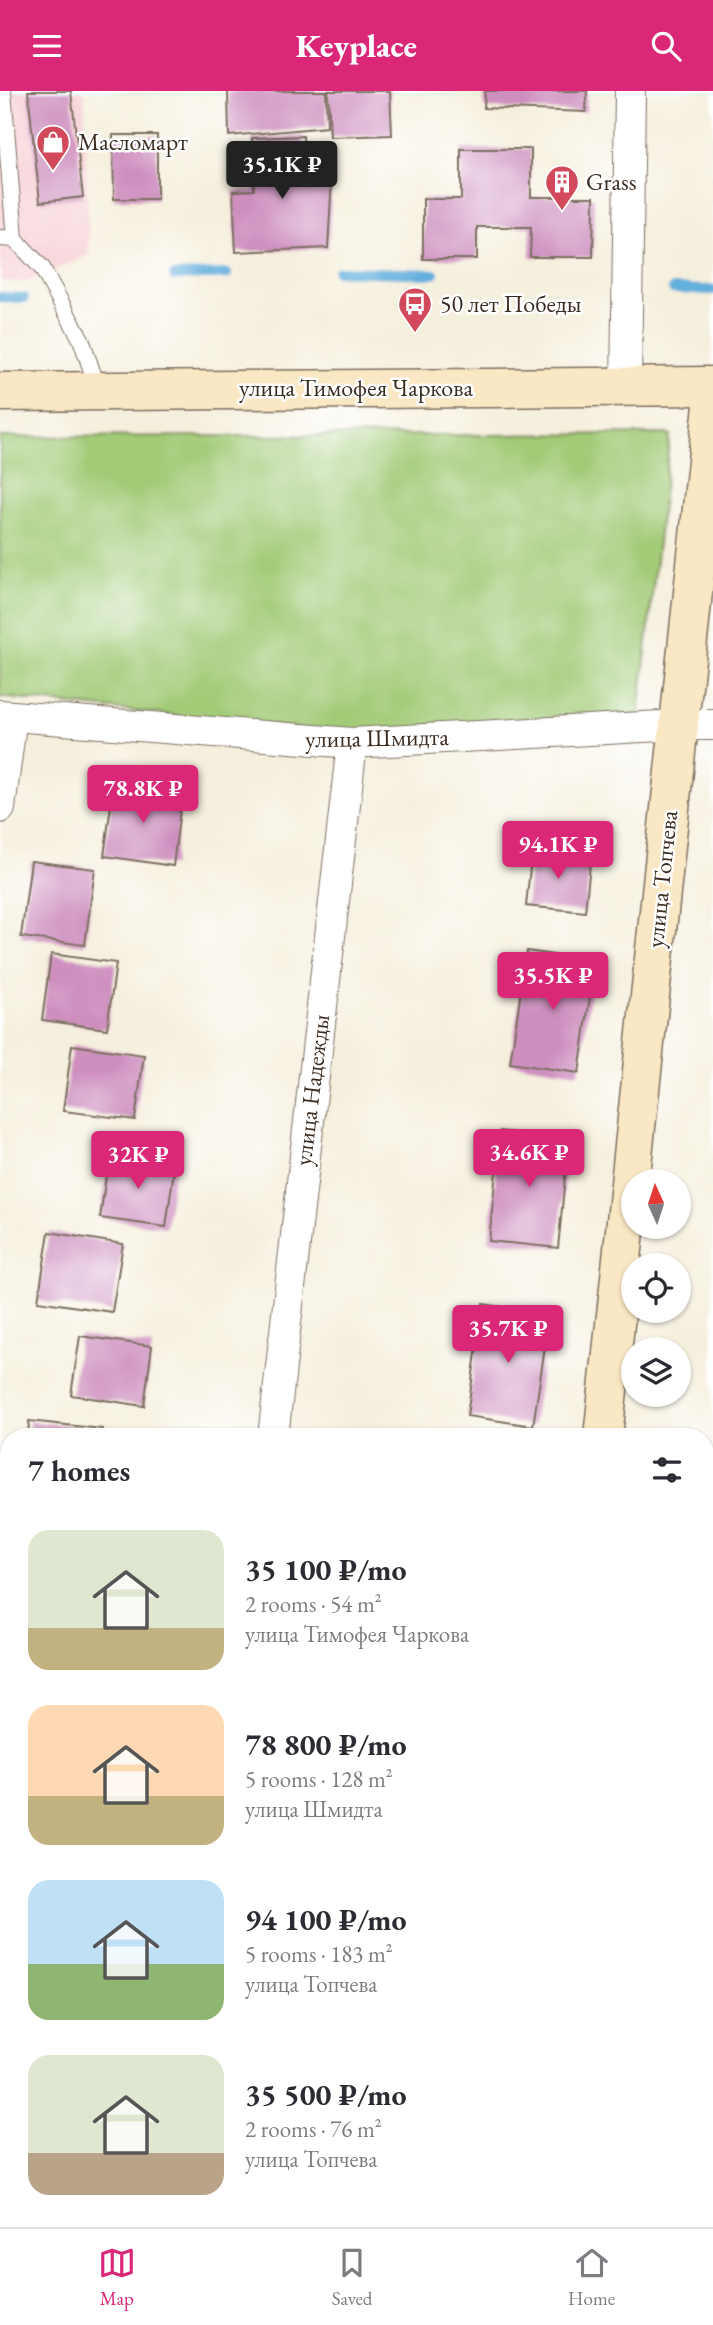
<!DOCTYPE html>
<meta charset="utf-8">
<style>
:root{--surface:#fff;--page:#f7f7f7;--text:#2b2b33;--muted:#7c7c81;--line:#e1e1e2;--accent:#db2777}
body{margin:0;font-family:"EB Garamond",serif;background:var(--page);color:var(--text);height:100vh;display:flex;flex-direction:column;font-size:26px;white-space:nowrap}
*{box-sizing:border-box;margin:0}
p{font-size:23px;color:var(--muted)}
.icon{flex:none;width:38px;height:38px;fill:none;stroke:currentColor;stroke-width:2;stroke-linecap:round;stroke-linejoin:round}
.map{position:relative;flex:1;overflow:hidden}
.details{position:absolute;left:0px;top:1337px;width:714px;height:800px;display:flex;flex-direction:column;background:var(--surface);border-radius:28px 28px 0 0;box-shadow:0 2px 5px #0004}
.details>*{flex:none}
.needle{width:46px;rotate:357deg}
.buttons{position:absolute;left:621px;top:1078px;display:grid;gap:14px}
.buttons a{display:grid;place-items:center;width:70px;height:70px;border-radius:50%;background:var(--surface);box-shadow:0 2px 5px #0004;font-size:35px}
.price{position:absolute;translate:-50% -60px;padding:0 16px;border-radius:7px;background:var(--accent);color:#fff;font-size:23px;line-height:46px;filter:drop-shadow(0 2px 4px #0008)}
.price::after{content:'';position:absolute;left:50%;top:42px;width:21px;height:16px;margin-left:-10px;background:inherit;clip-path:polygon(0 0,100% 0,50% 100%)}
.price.selected{background:#222;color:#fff}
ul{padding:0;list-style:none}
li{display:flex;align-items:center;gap:21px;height:175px;padding:0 28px}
li span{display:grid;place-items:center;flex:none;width:196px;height:140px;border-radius:21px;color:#555}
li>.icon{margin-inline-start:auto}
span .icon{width:84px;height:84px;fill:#fffc;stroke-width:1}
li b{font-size:30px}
h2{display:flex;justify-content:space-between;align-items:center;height:84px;padding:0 28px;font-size:30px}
header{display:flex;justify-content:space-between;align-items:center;height:91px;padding:0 28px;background:var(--accent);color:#fff;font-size:32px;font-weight:800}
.dock{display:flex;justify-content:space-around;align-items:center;height:98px;border-top:2px solid var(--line);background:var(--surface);font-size:19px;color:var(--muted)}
.dock a{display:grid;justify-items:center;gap:4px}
.dock .selected{color:var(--accent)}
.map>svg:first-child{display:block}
.built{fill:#f7cfd4}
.green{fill:#a2cb77;stroke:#6e7a4a;stroke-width:2}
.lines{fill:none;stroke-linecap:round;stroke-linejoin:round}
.stream{stroke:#64afdd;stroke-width:10}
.building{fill:#ce8fbf}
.lane-casing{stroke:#7c6f61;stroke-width:18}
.street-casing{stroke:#7c6f61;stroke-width:32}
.secondary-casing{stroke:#7c6f61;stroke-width:41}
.lane{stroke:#fff;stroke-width:16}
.street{stroke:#fff;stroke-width:30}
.secondary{stroke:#fae7c3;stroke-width:38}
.labels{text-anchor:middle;stroke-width:5;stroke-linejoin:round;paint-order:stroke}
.poi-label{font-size:24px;fill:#3b2a1e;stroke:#fff;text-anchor:start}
.street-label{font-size:24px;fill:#3b2a1e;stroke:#fff}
</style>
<header><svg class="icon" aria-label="menu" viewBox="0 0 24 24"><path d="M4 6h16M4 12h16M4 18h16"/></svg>Keyplace<svg class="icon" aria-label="search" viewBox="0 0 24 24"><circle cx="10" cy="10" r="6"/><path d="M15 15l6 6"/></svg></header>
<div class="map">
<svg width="713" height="2136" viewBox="0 0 713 2136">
<rect width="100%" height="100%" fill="#fff"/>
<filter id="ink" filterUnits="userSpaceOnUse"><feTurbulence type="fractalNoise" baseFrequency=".0143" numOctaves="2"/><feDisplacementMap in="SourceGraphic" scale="14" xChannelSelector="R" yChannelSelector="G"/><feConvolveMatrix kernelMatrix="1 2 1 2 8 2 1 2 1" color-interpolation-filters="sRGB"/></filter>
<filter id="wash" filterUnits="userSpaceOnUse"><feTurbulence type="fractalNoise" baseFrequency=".00686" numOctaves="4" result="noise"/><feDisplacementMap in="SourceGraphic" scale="28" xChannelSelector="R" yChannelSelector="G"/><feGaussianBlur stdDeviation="1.57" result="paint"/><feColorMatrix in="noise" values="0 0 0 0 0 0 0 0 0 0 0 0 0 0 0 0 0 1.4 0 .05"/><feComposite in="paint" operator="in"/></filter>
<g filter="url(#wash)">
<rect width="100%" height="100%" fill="#f5efdd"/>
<path class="built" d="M0 0H84L89 164 26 191 0 190Z"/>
<path class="green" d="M670 343 639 623 347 643 0 606V346Z"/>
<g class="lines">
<g class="stream">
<path d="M338 180 434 183"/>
<path d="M174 185 227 183"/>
<path d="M673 198 713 199"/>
<path d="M0 206 24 207"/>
</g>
</g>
<g id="blocks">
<g class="building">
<path d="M28 0H71L83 106 40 111Z"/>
<path d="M228 0H326L327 36 229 45Z"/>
<path d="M328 0H390L392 44 330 46Z"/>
<path d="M485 0H587L586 21 484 17Z"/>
<path d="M113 44H157V108H114Z"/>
<path d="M303 45 305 88 332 87 328 157 236 161 233 100 254 99 252 47Z"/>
<path d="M461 58H531V106H594L593 166H530L531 136H477V168H423V108H461Z"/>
<path d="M114 693 182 703 173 775 104 765Z"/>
<path d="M532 758 591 764 585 821 526 815Z"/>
<path d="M31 770 95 778 85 854 21 846Z"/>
<path d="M527 860 595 870 579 982 510 972Z"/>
<path d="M51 863 116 872 107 938 42 929Z"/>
<path d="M72 954 144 964 135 1029 63 1020Z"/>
<path d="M500 1040 569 1047 558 1157 489 1150Z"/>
<path d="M109 1063 175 1072 166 1136 100 1127Z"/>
<path d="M49 1141 123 1153 112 1221 38 1210Z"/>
<path d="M483 1213 550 1223 533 1335 467 1325Z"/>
<path d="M80 1245 152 1255 144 1315 71 1304Z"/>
<path d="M29 1330 102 1338V1346H28Z"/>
<path d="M705 1474 713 1476V1560L705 1559Z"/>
<path d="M0 1506 9 1507V1578L0 1577Z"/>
<path d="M0 1683 9 1684V1727L5 1759 0 1758Z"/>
<path d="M705 1695 713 1696V1778L705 1777Z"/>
<path d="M705 2060 713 2061V2136L652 2130 653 2128H705Z"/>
<path d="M92 2128H143L142 2136H91Z"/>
<path d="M258 2128H307L306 2136H257Z"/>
</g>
</g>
</g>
<g filter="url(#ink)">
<use href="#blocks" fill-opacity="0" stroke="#7c6f61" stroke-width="2"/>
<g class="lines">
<g class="lane-casing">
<g id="lane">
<path d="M0 147 15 148 3 0"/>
<path d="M15 148 42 177 81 248 99 301"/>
<path d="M0 1943 9 1944"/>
<path d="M179 2136 180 2128"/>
<path d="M373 2136 374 2128"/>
</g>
</g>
<g class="street-casing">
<g id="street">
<path d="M626 296 630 0"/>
<path d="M0 624 352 652 679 634H713"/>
<path d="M0 717 12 625"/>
<path d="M273 1346 352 652"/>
<path d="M0 1827 9 1828"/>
<path d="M705 1850 713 1851"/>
</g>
</g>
<g class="secondary-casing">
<g id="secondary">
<path d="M0 301 713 295"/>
<path d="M603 1346 713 314"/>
<path d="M518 2136 519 2128"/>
</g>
</g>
<use href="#lane" class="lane"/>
<use href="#street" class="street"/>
<use href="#secondary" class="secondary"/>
</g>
</g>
<defs>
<g id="shop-pin" transform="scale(1.75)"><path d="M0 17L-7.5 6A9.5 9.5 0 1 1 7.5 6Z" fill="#d1495b" stroke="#fff"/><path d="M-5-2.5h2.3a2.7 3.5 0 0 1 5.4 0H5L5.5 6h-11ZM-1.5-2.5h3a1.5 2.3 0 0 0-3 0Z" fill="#fff"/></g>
<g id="building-pin" transform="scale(1.75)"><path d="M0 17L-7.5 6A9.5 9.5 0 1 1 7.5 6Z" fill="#d1495b" stroke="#fff"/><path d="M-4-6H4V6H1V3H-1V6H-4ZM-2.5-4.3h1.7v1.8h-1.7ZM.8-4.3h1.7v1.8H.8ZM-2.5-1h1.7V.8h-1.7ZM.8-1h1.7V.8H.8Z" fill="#fff"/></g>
<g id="bus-pin" transform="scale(1.75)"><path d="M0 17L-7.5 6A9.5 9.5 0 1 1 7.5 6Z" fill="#d1495b" stroke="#fff"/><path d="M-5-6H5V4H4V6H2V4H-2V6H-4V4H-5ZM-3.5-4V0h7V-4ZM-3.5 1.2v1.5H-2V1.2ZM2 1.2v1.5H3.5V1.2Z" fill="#fff"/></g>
</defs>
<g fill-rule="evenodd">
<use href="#shop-pin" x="53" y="51"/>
<use href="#building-pin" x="562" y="91"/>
<use href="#bus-pin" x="415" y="213"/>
</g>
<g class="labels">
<g class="poi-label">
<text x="78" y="59">Масломарт</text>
<text x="586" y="99">Grass</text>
<text x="440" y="221">50 лет Победы</text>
</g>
<g class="street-label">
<text x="356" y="305">улица Тимофея Чаркова</text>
<text transform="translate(377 647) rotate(-1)" y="8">улица Шмидта</text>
<text transform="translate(662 788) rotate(-84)" y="8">улица Топчева</text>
<text transform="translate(312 999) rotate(-83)" y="8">улица Надежды</text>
</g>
</g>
</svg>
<div class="buttons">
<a><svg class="needle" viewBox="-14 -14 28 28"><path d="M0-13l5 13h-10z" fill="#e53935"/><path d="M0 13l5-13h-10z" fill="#7c7c81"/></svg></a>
<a><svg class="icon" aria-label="locate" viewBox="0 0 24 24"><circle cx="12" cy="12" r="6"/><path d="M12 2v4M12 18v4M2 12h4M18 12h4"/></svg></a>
<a><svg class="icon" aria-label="layers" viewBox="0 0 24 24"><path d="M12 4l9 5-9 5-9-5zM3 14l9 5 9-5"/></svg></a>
</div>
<b class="price selected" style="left:282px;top:110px">35.1K ₽</b>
<b class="price" style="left:143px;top:734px">78.8K ₽</b>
<b class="price" style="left:558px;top:790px">94.1K ₽</b>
<b class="price" style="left:553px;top:921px">35.5K ₽</b>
<b class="price" style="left:529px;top:1098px">34.6K ₽</b>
<b class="price" style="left:138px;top:1100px">32K ₽</b>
<b class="price" style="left:508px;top:1274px">35.7K ₽</b>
<section class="details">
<h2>7 homes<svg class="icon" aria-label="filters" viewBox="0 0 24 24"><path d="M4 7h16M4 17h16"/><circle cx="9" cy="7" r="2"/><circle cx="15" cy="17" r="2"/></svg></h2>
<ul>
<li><span style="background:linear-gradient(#dfe7d0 70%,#c2b280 0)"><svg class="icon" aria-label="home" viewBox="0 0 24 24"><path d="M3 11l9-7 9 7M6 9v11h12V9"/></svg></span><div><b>35 100 ₽/mo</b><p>2 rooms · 54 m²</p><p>улица Тимофея Чаркова</p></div></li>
<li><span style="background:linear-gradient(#ffd9b3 65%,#c2b280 0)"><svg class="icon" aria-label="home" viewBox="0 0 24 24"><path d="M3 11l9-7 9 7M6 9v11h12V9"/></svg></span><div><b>78 800 ₽/mo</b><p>5 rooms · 128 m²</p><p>улица Шмидта</p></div></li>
<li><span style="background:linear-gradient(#bfe0f5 60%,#8fb573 0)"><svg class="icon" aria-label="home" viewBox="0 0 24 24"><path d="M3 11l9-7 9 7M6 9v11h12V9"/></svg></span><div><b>94 100 ₽/mo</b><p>5 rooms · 183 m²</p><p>улица Топчева</p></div></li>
<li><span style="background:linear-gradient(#dfe7d0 70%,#b9a48a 0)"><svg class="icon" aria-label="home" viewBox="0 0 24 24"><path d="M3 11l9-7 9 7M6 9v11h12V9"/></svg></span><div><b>35 500 ₽/mo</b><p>2 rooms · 76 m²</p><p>улица Топчева</p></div></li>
</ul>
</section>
</div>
<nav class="dock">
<a class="selected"><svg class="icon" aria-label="map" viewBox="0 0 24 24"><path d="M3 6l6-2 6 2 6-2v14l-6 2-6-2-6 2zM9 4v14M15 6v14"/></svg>Map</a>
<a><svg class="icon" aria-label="saved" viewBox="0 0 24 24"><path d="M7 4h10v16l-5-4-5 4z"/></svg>Saved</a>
<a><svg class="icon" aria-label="home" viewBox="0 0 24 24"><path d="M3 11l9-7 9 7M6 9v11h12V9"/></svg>Home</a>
</nav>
